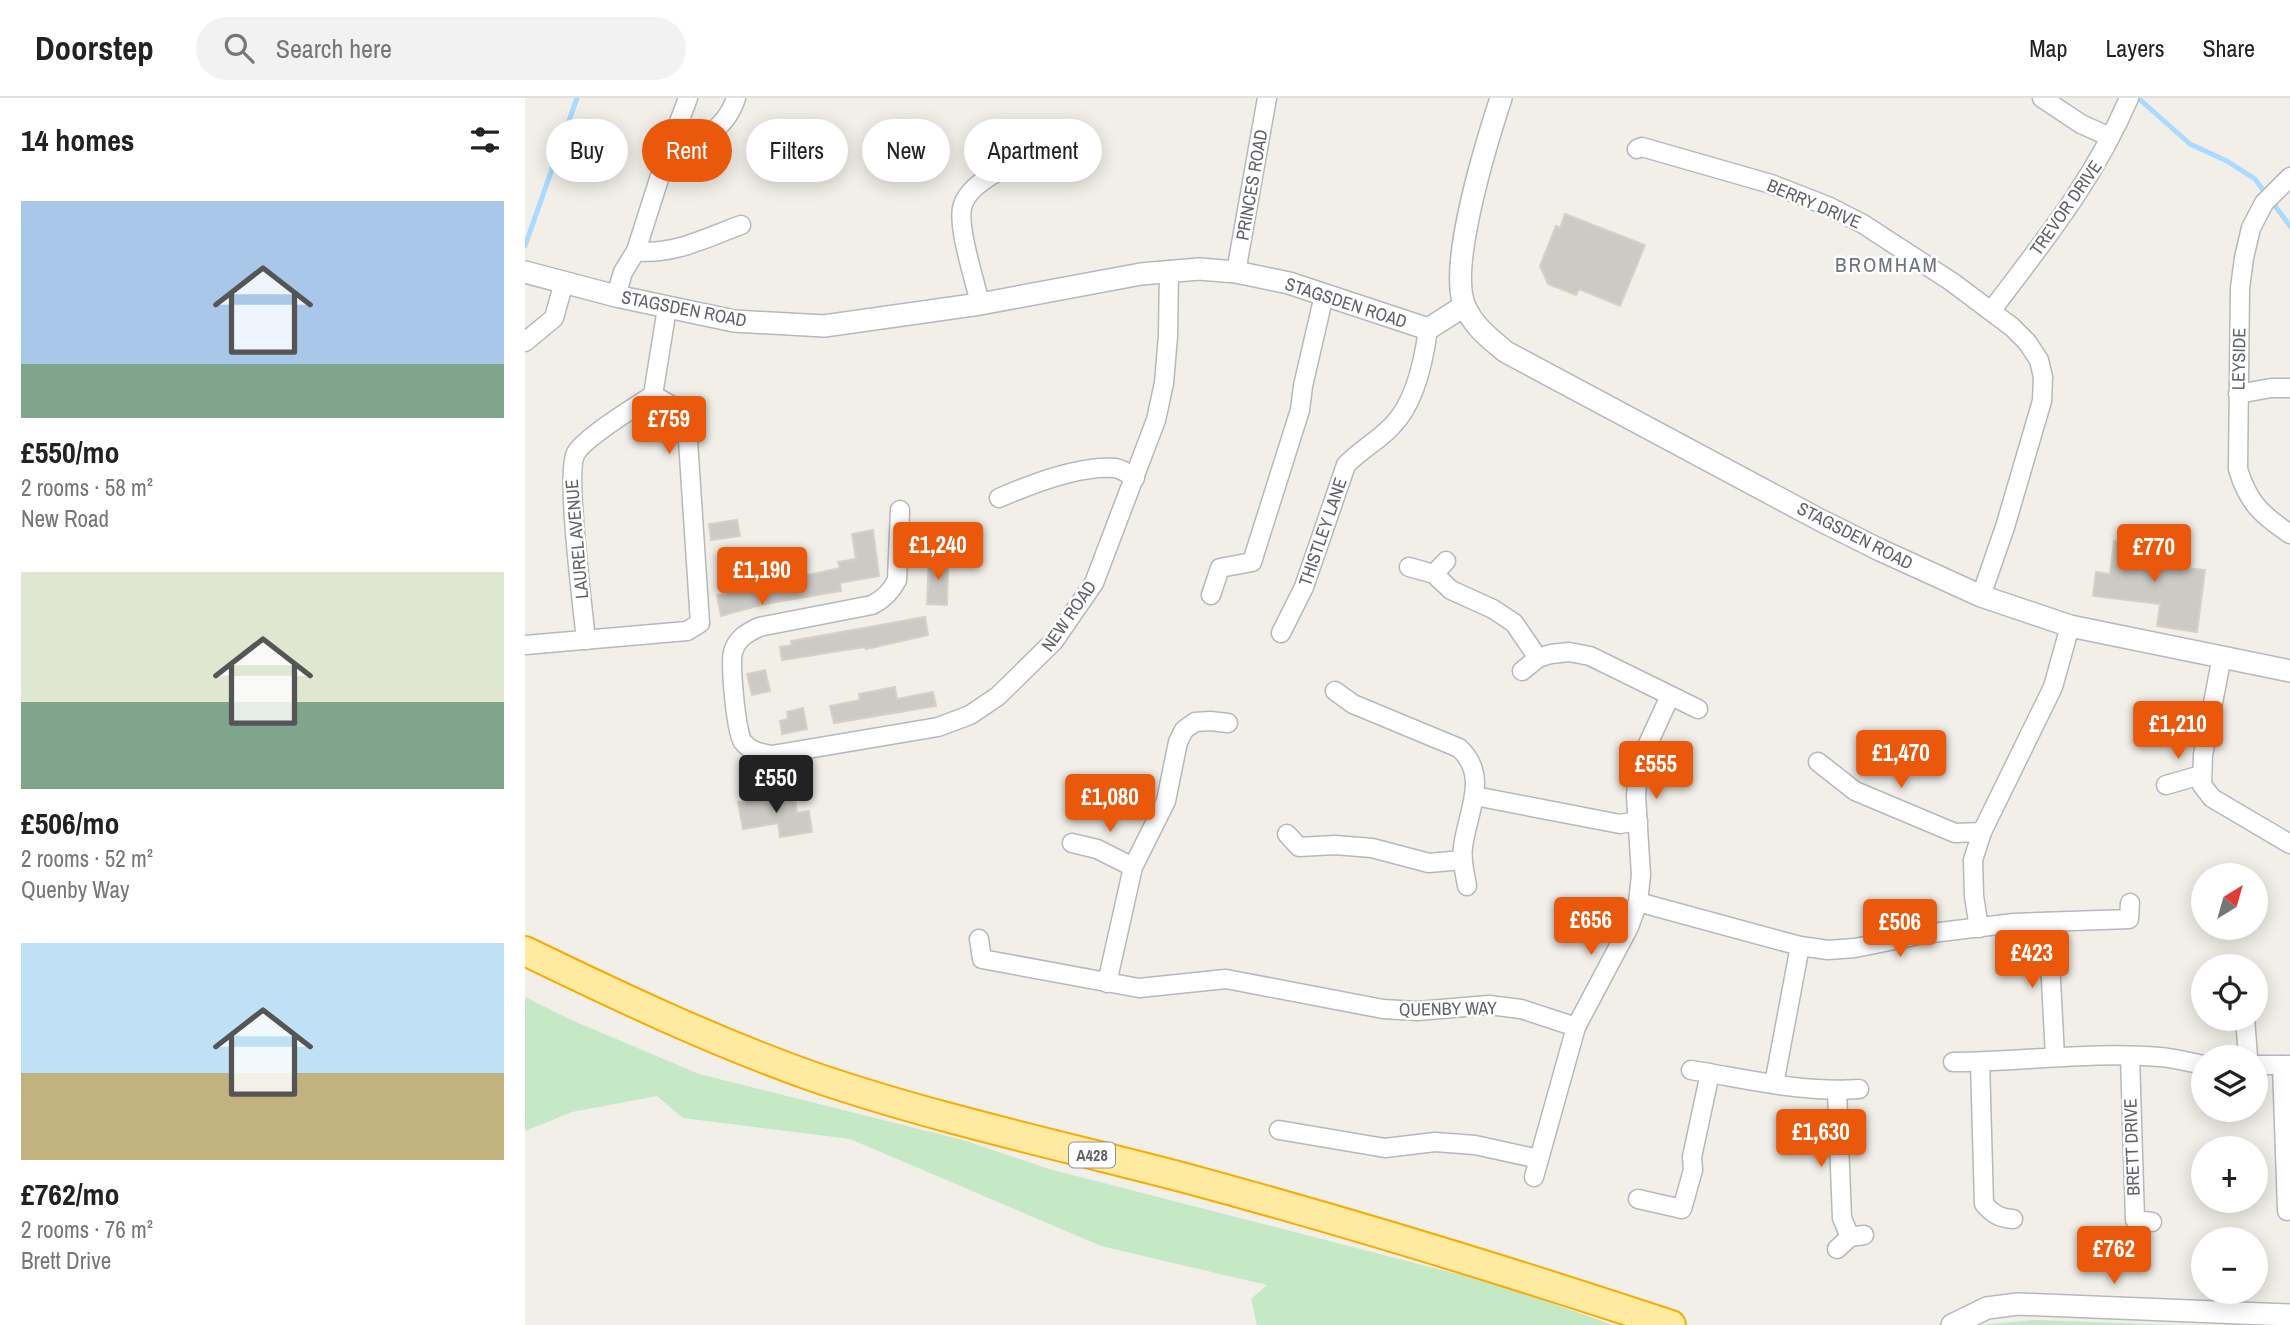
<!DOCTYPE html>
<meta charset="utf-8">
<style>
:root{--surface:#fff;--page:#f2f2f2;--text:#222;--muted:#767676;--line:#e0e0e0;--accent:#ea580c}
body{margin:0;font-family:"Archivo Narrow",sans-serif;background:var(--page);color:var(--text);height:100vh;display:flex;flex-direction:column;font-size:26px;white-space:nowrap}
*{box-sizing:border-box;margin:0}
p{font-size:23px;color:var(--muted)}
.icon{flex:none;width:38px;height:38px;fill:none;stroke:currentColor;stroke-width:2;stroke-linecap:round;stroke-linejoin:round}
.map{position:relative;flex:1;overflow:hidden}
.sheet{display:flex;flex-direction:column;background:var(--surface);width:525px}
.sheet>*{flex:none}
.guide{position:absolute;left:21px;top:21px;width:665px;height:63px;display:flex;gap:14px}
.needle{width:46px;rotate:37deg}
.tools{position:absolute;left:1666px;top:765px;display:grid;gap:14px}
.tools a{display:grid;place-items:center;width:77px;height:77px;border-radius:50%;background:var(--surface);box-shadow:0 4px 18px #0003;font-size:35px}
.price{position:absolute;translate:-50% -60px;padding:0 16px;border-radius:7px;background:var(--accent);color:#fff;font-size:23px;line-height:46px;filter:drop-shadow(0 2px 4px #0008)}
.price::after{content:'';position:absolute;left:50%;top:42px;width:21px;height:16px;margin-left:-10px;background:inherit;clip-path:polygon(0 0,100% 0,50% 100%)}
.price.current{background:#222;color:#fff}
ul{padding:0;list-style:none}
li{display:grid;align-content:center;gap:14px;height:371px;padding:0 21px}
li span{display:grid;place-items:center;height:217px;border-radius:0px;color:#555}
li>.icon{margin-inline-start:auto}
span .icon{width:126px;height:126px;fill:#fffc;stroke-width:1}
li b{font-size:30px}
h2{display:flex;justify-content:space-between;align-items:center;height:84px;padding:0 21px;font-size:30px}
.chip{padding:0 24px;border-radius:32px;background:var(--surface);box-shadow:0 4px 18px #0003;font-size:24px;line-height:63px}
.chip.current{background:var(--accent);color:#fff}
header{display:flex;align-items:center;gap:42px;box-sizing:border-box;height:98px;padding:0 35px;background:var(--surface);border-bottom:2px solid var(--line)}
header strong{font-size:33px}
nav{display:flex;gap:38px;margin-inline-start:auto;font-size:24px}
.search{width:490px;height:63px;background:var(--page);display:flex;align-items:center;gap:18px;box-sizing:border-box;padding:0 24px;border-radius:38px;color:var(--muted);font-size:26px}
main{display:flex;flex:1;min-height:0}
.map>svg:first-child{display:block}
.green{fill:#c5e8c5}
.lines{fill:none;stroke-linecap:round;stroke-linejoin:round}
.stream{stroke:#aadaff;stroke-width:5}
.building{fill:#cccac5;stroke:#d6d1c6;stroke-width:2}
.minor-casing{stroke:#b5b8bc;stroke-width:21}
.tertiary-casing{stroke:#b5b8bc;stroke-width:24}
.trunk-casing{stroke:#f9ab00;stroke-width:32}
.minor{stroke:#fff;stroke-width:18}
.tertiary{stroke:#fff;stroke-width:21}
.trunk{stroke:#feeaa1;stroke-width:28}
.labels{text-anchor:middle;stroke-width:5;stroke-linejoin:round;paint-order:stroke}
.shield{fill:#fff;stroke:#8f9295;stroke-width:2}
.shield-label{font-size:16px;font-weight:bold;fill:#5f6368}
.street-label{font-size:18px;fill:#5f6368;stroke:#fff}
.quarter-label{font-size:21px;letter-spacing:2px;fill:#70757a;stroke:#fff}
</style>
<header>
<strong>Doorstep</strong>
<div class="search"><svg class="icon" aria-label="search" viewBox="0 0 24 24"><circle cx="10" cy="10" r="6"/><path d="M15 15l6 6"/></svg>Search here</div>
<nav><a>Map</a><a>Layers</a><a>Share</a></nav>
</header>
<main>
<section class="sheet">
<h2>14 homes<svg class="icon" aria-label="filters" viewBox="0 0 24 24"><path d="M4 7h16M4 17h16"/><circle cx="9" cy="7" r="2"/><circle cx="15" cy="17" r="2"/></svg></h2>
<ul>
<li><span style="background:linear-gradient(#a9c7e8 75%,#7fa58c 0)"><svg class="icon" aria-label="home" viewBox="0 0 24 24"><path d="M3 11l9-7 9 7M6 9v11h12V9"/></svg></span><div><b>£550/mo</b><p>2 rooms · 58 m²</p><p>New Road</p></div></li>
<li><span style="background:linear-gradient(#dfe7d0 60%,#7fa58c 0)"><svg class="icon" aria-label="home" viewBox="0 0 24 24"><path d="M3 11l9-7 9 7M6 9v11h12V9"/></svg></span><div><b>£506/mo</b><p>2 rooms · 52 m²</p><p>Quenby Way</p></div></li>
<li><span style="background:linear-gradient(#bfe0f5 60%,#c2b280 0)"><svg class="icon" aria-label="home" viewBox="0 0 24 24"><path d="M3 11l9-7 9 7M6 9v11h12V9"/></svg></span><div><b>£762/mo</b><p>2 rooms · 76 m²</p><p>Brett Drive</p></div></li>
</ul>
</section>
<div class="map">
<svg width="1765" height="1227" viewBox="0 0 1765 1227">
<rect width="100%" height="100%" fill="#f1efe8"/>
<g class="green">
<path d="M0 899 44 921 174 976 438 1042 524 1071 979 1188 1088 1227H732L726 1201 742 1187 576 1148 325 1041 158 1020 132 998 47 1014 0 1033Z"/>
<path d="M1510 1222 1653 1227H1454Z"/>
</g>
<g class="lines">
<g class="stream">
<path d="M1613 0 1665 46 1702 63 1730 81 1765 128"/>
<path d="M0 148 52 0"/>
</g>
</g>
<g class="building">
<path d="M1040 116 1120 147 1095 208 1054 191 1051 197 1023 186 1015 168 1031 128 1035 130Z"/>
<path d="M212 422 215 438 186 442 184 426Z"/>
<path d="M348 432 354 478 315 485 316 493 240 506 196 518 192 497 315 470 313 464 331 461 327 436Z"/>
<path d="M1589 443 1649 451 1646 468 1680 472 1672 534 1632 528 1635 506 1568 498 1571 474 1585 476Z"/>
<path d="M404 461 423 463 422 507 402 506Z"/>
<path d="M400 519 403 537 341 551 340 549 257 562 255 549 267 547 266 543Z"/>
<path d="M240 572 245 593 227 597 222 576Z"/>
<path d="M370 589 372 601 408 594 411 608 309 625 305 608 335 602 334 596Z"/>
<path d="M278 610 282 631 257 636 255 623 263 621 262 614Z"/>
<path d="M269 697 272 715 284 713 287 734 255 739 253 725 218 731 213 704Z"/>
</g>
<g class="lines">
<g class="minor-casing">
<g id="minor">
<path d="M1517 0 1556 26 1585 39"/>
<path d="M528 33 540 60"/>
<path d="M1112 51 1117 49 1246 86 1305 109 1338 126 1427 184 1487 229 1502 244 1514 262 1518 279 1517 303 1480 429 1456 498"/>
<path d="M142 56C172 46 201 32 211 0"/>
<path d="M1765 79 1739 105 1726 130 1719 160 1715 190 1713 371C1723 405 1737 417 1765 436"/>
<path d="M111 153C147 158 183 139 216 127"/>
<path d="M711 174 742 0"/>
<path d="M91 198 98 174 111 153 142 56 163 0"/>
<path d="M455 206C450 182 433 133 437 110 443 79 507 58 534 46"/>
<path d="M1466 213C1519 143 1569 82 1604 0"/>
<path d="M0 244 29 220 39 184"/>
<path d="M1713 296 1746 290H1765"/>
<path d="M474 400C506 386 554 367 590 370 597 371 604 376 610 380"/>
<path d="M375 412 372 482C366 494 359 501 347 507L234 529C222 535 212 540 208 554 205 566 211 636 218 644 226 654 236 655 247 657L413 629 445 617 473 598 529 543 569 485 631 322 639 285 643 238 644 172"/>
<path d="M375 446 395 445"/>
<path d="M884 469 909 476 926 492 968 511 989 525 1013 560"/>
<path d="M909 476 921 463"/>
<path d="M686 497 695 470 727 464 775 312 778 288 799 197"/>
<path d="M756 535 779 489 821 367C835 352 853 343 867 328 890 305 899 262 903 231"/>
<path d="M61 542C58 512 40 372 51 355 60 339 110 309 128 297"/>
<path d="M0 547 162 533 175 525 162 327 151 310 128 297 142 210"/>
<path d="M1697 558 1678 657 1677 687 1687 700 1765 746"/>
<path d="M997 573 1013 560 1026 556 1044 554 1065 558 1173 611"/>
<path d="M810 593 828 606 934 650C965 678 942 715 938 749 936 762 940 775 942 788"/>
<path d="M1293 664 1330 693 1430 735 1457 734"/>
<path d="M1641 687 1676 677"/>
<path d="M950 698 1095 726 1113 723"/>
<path d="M762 736 774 749 810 747 847 750 904 765 937 762"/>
<path d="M547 745 572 751 608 769"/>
<path d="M1113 804 1275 848 1303 852 1330 850 1399 836 1489 825 1604 821 1605 805"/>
<path d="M1523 824 1530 959"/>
<path d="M1454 830 1449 798 1448 762 1457 734 1528 589 1545 528"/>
<path d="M454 841 457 861 614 890 701 881 858 911 892 913 964 907 996 911 1051 929"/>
<path d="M582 885 608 769 641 703 653 644 659 632 670 624 685 623 703 625"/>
<path d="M1720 920 1723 959"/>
<path d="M1605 958 1610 1122 1627 1124"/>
<path d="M1428 964C1497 964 1567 953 1635 959 1650 960 1664 964 1678 967"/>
<path d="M1455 964 1459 1106C1468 1116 1474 1120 1488 1121"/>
<path d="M1731 967H1765"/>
<path d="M1757 967 1762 1113"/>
<path d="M1166 972C1222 981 1277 995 1334 991"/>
<path d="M1249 986 1275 848"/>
<path d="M1312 993 1317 1120 1325 1139"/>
<path d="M754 1032 860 1050 910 1044 950 1047 1014 1061"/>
<path d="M1009 1079 1051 929 1104 829 1113 804 1116 777 1111 698 1113 676 1122 648 1145 598"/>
<path d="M1113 1101 1157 1111 1168 1072 1167 1059 1185 975"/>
<path d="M1312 1151 1325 1139 1339 1137"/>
</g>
</g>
<g class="tertiary-casing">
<g id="tertiary">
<path d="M976 0C962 43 924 165 939 206 947 227 964 240 981 254L1295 422 1355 452 1456 498 1545 528 1765 573"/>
<path d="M0 174 91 198 209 223 299 228 455 206 616 176 674 171 711 174 764 185 903 231 939 208"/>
<path d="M1427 1227 1462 1210 1493 1206 1765 1217"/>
</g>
</g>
<g class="trunk-casing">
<path id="trunk" d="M0 853C95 899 190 944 289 979 412 1021 539 1048 664 1081 826 1125 986 1174 1146 1227"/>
</g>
<use href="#minor" class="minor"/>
<use href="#tertiary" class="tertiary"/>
<use href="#trunk" class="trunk"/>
</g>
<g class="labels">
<rect class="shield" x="544" y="1044.5" width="46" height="25" rx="5"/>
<g class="shield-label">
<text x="567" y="1063">A428</text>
</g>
<g class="street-label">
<text transform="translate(727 87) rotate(-80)" y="6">PRINCES ROAD</text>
<text transform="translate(1289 106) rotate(23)" y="6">BERRY DRIVE</text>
<text transform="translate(1541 110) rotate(-55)" y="6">TREVOR DRIVE</text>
<text transform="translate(821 205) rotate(18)" y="6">STAGSDEN ROAD</text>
<text transform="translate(159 211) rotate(11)" y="6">STAGSDEN ROAD</text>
<text transform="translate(1714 261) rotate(-89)" y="6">LEYSIDE</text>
<text transform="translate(798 434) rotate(-71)" y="6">THISTLEY LANE</text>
<text transform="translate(1330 438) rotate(27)" y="6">STAGSDEN ROAD</text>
<text transform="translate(52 441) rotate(-95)" y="6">LAUREL AVENUE</text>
<text transform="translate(544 518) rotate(-55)" y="6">NEW ROAD</text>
<text transform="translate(923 911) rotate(-1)" y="6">QUENBY WAY</text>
<text transform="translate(1607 1049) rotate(-92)" y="6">BRETT DRIVE</text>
</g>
<g class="quarter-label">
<text x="1362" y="174">BROMHAM</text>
</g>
</g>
</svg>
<div class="tools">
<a><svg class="needle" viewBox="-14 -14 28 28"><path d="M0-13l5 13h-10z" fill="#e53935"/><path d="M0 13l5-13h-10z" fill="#767676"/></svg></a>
<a><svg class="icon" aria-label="locate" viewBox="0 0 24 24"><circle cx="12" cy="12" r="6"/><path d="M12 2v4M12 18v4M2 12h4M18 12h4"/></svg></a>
<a><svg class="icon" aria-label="layers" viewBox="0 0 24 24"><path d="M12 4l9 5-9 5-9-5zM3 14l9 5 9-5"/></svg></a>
<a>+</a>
<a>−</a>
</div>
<b class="price" style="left:144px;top:358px">£759</b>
<b class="price" style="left:413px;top:484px">£1,240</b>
<b class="price" style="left:1629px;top:486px">£770</b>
<b class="price" style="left:237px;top:509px">£1,190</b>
<b class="price" style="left:1653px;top:663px">£1,210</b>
<b class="price" style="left:1376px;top:692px">£1,470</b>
<b class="price" style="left:1131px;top:703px">£555</b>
<b class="price current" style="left:251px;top:717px">£550</b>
<b class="price" style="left:585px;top:736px">£1,080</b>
<b class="price" style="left:1066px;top:859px">£656</b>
<b class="price" style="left:1375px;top:861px">£506</b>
<b class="price" style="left:1507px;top:892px">£423</b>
<b class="price" style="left:1296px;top:1071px">£1,630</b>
<b class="price" style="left:1589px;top:1188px">£762</b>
<div class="guide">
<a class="chip">Buy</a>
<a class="chip current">Rent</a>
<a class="chip">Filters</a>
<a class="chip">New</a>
<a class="chip">Apartment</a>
</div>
</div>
</main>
